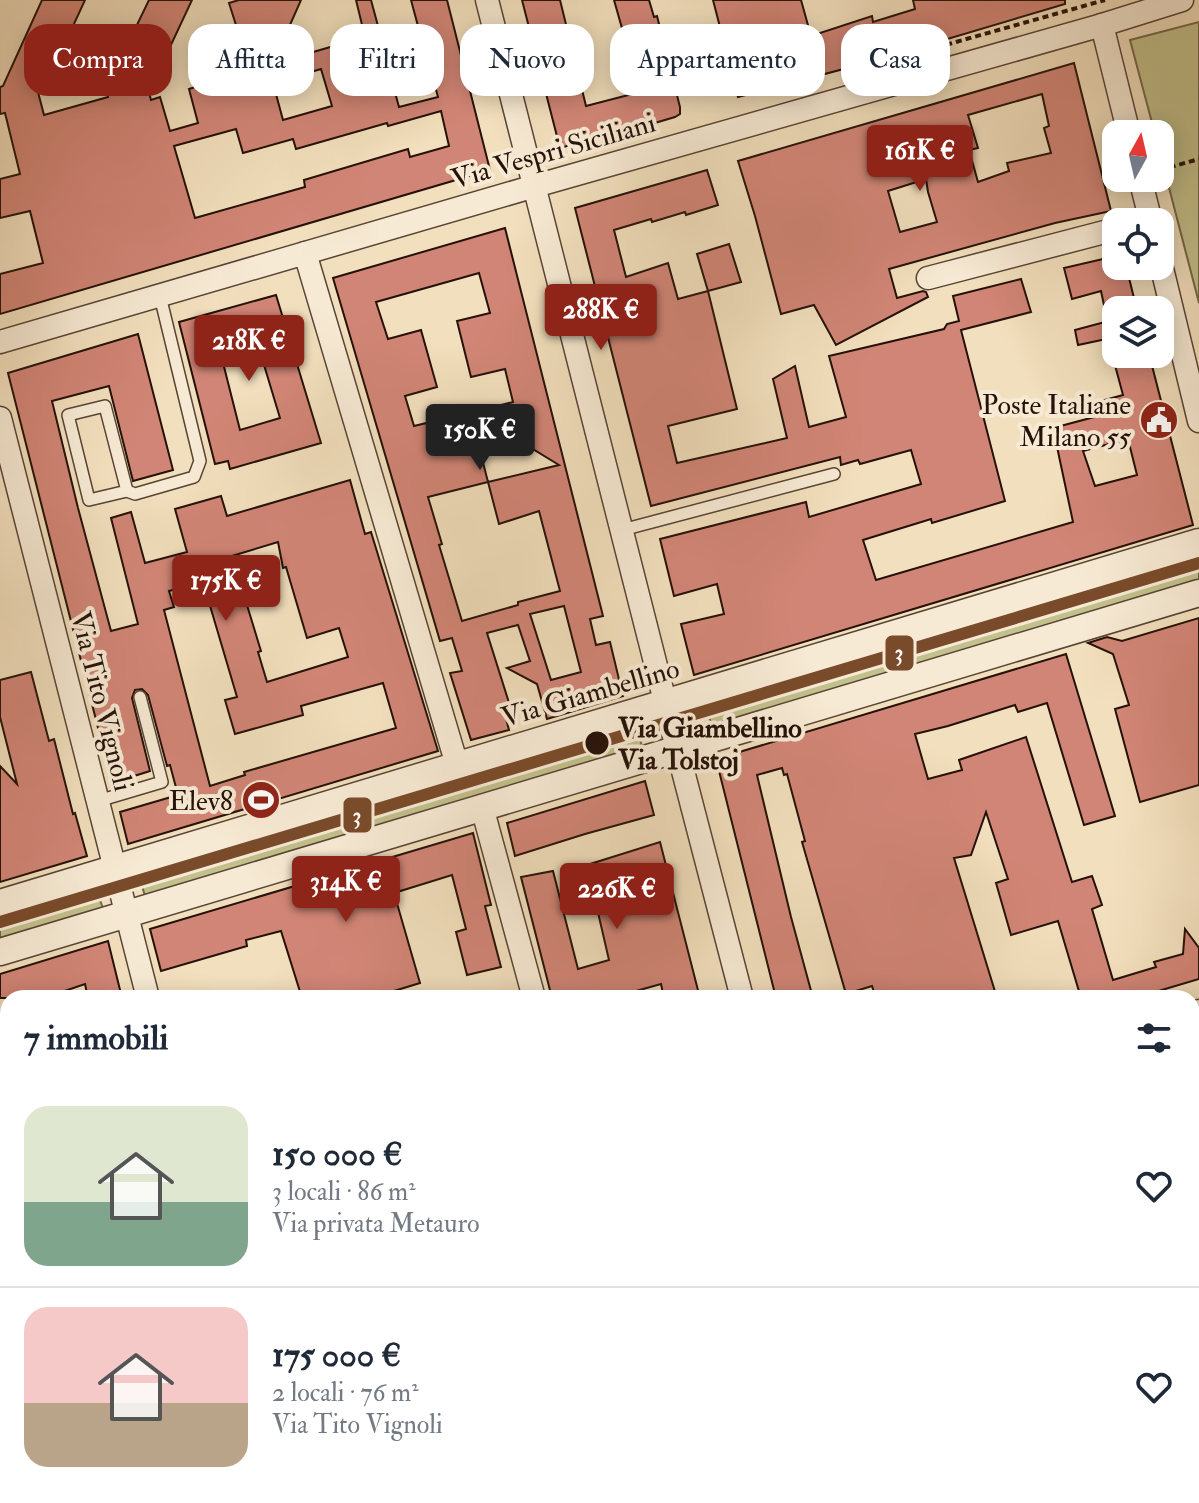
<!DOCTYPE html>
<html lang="it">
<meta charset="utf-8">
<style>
:root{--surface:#fff;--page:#f6f6f7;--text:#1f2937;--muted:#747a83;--line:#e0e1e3;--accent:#8f2418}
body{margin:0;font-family:"IM FELL Double Pica",serif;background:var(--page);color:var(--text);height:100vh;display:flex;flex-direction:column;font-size:30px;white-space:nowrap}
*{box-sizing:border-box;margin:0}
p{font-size:26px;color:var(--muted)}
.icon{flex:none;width:44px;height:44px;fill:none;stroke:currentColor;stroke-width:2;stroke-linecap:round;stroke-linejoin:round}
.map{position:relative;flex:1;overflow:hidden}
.details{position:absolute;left:0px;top:990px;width:1200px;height:514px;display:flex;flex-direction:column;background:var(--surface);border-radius:24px 24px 0 0;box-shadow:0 4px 20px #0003}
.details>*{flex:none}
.top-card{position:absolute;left:24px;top:24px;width:1152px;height:72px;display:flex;gap:16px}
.needle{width:52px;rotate:8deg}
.buttons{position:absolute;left:1102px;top:120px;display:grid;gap:16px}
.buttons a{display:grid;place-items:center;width:72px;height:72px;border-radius:16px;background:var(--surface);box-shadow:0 4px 20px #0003;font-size:40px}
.price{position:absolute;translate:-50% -68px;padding:0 18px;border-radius:8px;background:var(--accent);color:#fff;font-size:26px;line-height:52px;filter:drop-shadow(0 2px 4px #0008)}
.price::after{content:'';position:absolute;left:50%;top:48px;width:24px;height:18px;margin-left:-12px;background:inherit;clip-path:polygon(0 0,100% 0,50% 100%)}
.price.selected{background:#222;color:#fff}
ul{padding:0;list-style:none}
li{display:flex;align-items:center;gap:24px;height:200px;padding:0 24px}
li+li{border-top:2px solid var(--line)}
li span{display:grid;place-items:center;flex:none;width:224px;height:160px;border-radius:24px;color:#555}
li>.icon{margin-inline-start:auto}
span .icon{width:96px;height:96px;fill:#fffc;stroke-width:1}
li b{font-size:34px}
h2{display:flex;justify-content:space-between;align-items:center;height:96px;padding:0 24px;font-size:34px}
.tag{padding:0 28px;border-radius:24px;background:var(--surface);box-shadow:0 4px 20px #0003;font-size:28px;line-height:72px}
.tag.selected{background:var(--accent);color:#fff}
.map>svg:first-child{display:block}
.green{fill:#c2c08c;stroke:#74684a;stroke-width:2}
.building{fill:#d18576;stroke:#251108;stroke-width:2;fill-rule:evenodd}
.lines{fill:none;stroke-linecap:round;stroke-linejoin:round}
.service-casing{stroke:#584435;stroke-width:14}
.minor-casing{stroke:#584435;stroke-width:25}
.tertiary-casing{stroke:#584435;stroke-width:29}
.path{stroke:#251108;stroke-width:4;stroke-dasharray:6 4;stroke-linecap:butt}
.service{stroke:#f7ead4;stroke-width:11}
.minor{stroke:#f7ead4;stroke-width:22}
.tertiary{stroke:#f7ead4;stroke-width:26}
.tram-1-casing{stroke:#f7ead4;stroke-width:18}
.tram-1{stroke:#7a4b2a;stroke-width:12}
.stop-dot{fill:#251108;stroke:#f7ead4;stroke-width:3}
.labels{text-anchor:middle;stroke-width:8;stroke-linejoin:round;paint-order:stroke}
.street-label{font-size:28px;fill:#251108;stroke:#f7ead4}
.poi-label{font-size:28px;fill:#251108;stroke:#f7ead4;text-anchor:end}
.stop-label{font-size:28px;font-weight:bold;fill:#251108;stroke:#f7ead4;text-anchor:start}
.line-badge{stroke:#f7ead4;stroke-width:3}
.badge-label{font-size:22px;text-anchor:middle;font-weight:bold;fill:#fff}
</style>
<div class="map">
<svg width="1199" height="1503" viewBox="0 0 1199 1503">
<rect width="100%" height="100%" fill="#f2dfbd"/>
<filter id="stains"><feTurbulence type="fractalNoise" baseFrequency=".0025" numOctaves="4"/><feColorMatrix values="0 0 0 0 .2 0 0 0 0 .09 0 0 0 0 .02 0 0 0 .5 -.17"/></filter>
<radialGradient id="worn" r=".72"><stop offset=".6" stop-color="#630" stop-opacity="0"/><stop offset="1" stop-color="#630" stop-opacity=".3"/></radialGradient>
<g class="green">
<path d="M1199 22V303L1160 153V134H1155L1130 40Z"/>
<path d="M1199 553V581L713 731 705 701Z"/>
<path d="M635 721 643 750 145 896 137 869Z"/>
<path d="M93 882 103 908 0 941V910Z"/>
</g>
<g class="building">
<path d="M42 0H85L51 74 47 73 38 92 44 115 108 97 102 78 115 74 104 37 136 27 149 0H192L162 64 139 55 151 100 160 97 170 131 198 123 189 89 231 76 232 64 227 45 241 41 229 3 239 0H301L290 25 266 32 275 63 365 37 356 0H371L385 52 422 41 411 0H447L490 170 0 314V274L43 263 30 211 0 218V179L20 174 5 113 0 114V87L3 86ZM427 56 438 97 399 107 388 67ZM321 69 332 106 283 120 273 83ZM441 111 449 146 410 157 408 149 304 180 305 187 195 218 174 146 236 129 243 153 293 139 296 149 387 123 388 126Z"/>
<path d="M522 0H560L586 106 640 92 614 0H649L654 17 657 16 680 107V114L675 117 604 138 575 147 574 144 560 148Z"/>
<path d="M713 0H801L811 36 872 16 873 22 915 9 913 0H1065V4L870 62 738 97Z"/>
<path d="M1074 63 1111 211 1055 223 889 269 897 298 923 291 926 292 928 297 836 345 814 305 781 314 755 216 738 161ZM1042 94 1049 126 1044 128 1051 153 1007 163 1009 171 978 182 969 150 978 148 968 115ZM926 179 928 192 937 222 900 232 888 191Z"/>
<path d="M707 170 718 205 686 215 685 212 652 222 651 219 614 230 626 277 668 263 678 299 708 291 737 409 668 426 677 463 787 438 773 379 795 366 809 427 846 417 829 356 944 329 947 324 959 321 953 296 1021 279 1031 312 961 330 1005 501 932 523 931 519 863 540 876 580 1073 522 1053 428 1098 416 1094 403 1123 395 1112 354H1149L1193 525 694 675 681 624 724 614 717 584 674 596 660 539 806 502 809 517 921 484 911 450 860 464 858 460 841 465 840 457 651 506 575 208ZM1128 439 1137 475 1095 486 1083 451Z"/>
<path d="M505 228 603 616 590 619 596 645 610 642 623 696 547 719 537 684 507 668 530 661 518 625 487 633 511 709 504 711 509 730 471 740 450 673 462 671 452 638 440 641 333 278ZM479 273 490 313 457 321 471 377 505 369 513 402 414 426 405 396 437 387 421 330 388 339 376 302ZM525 435 528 446 559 465 488 482 479 447ZM488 482 499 524 539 511 560 591 518 602V605L462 621 439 545 442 544 428 497ZM564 606 581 672 551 680 530 614Z"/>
<path d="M729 244 741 282 708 291 697 254Z"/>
<path d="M1116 256V266H1126L1137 310H1105L1101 291 1072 299 1064 268Z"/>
<path d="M276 295 321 443 230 469 228 461 215 464 179 322ZM255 335 280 418 240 430 219 347Z"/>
<path d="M1116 319V337L1078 345 1075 330Z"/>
<path d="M138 334 173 470 133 481 109 386 52 401 78 508 111 631 138 624 111 518 131 512 145 563 187 552 175 509 221 496 227 516 350 480 365 534 371 532 438 751 128 844 120 812 178 795 170 765 167 766 148 695 142 689 135 690 132 698 150 771 112 783 8 373ZM278 542 283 568 286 567 307 638 339 628 348 657 267 682 258 652 261 651 232 556ZM203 582 237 697 225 700 235 734 303 715 301 706 383 683 396 728 244 772 245 775 210 786 164 610 174 607 169 591Z"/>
<path d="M1199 618V785L1140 802 1115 709 1129 705 1113 654 1088 643 1107 637 1122 641Z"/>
<path d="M1066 654 1115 816 1084 825 1047 703 1018 712 1015 705 948 726 915 734 928 779 962 770 959 760 1026 737 1072 882 1092 876 1102 905 1092 909 1113 980 1156 967 1154 962 1183 954 1185 929 1199 948V979L1135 998H1081L1058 921 1011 935 996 883 1008 879 986 812 971 855 954 858 997 998H876L872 986 846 994 802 842 805 841 787 774 784 775 782 768 757 775 791 917 813 998H776L716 759Z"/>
<path d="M31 672 49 741 54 739 73 814 75 813 87 856 0 882V766L17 784 0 717V680Z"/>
<path d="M645 781 654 815 585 834 515 856 507 823Z"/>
<path d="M473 833 491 905 485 906 501 967 467 975 456 932 466 929 452 875 394 893 420 983 371 998H302L281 931 246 940 247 946 161 971 150 929Z"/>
<path d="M660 842 700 998H664L661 984 611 998H552L521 877 553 871 578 969 609 960 587 865Z"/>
<path d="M108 941 122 998H88L85 984 44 998H0V974Z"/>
</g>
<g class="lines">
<g class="service-casing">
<g id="service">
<path d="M105 406 127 491 89 500 68 415Z"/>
<path d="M127 491 135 494 194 477 200 461 160 296"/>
<path d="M622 530 834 474"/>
<path d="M98 801 162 782 140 697"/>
<path d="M0 1395 1 1400"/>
<path d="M0 1471 8 1468"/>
<path d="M25 1503 30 1496"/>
<path d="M515 1503H535"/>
<path d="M616 1503 640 1496"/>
</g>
</g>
<g class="minor-casing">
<g id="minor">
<path d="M487 0 670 721 742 998"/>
<path d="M1102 25 1129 134"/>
<path d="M1140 178 1151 222"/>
<path d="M305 253 457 765"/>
<path d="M1160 260 1199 421"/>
<path d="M928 278 1116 229"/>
<path d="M0 342 535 186 1102 25 1182 0"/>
<path d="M0 418 148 998"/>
<path d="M482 807 534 998"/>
<path d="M1192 1013 1199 1011"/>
<path d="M0 1373 8 1370"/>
<path d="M288 1496 290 1503"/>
<path d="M854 1496 856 1503"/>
<path d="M882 1496 884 1503"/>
</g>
</g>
<g class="tertiary-casing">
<g id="tertiary">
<path d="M0 903 1199 542"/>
<path d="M0 952 1199 593"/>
</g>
</g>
<g class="path">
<path d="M890 63 892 60 1105 0"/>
<path d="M1160 170 1199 159"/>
<path d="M454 1496 456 1503"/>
</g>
<use href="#service" class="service"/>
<use href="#minor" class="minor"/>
<use href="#tertiary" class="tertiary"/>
<g class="tram-1-casing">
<path id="tram-1" d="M0 922 1199 563"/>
</g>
<use href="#tram-1" class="tram-1"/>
</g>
<defs>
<g id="civic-disc" transform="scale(2)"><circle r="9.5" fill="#8f2418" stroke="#f7ead4"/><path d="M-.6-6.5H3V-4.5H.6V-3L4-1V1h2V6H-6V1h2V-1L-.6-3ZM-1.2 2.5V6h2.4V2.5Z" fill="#fff"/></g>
<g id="stadium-disc" transform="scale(2)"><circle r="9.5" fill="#8f2418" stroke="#f7ead4"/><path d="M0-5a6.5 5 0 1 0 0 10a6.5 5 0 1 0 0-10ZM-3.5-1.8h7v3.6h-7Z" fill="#fff"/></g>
</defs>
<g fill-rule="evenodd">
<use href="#civic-disc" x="1159" y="420"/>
<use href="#stadium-disc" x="261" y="800"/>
</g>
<circle class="stop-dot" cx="597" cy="743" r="13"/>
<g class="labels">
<g class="street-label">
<text transform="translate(553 150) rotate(-16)" y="10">Via Vespri Siciliani</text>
<text transform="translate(590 692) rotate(-16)" y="10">Via Giambellino</text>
<text transform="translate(103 701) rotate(76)" y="10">Via Tito Vignoli</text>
</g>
<g class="poi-label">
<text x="1131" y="414">Poste Italiane<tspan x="1131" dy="32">Milano 55</tspan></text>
<text x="233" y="810">Elev8</text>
</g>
<g class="stop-label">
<text x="618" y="737">Via Giambellino<tspan x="618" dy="32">Via Tolstoj</tspan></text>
</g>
</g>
<g class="line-badge">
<rect x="884" y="634" width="31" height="38" rx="8" fill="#7a4b2a"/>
<rect x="342" y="796" width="31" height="38" rx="8" fill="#7a4b2a"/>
</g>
<g class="badge-label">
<text x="899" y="660">3</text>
<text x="357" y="823">3</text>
</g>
<rect width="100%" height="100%" filter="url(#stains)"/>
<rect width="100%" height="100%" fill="url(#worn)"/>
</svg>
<div class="buttons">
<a><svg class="needle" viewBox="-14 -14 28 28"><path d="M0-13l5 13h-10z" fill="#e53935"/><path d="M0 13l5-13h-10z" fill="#747a83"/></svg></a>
<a><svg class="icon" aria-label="locate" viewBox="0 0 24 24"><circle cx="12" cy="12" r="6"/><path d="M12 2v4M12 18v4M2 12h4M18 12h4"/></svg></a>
<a><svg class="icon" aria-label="layers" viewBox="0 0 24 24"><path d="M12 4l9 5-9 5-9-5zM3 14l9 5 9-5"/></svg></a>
</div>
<b class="price" style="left:920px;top:193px">161K €</b>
<b class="price" style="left:601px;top:352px">288K €</b>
<b class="price" style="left:249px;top:383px">218K €</b>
<b class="price selected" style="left:480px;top:472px">150K €</b>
<b class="price" style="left:226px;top:623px">175K €</b>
<b class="price" style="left:346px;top:924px">314K €</b>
<b class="price" style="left:617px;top:931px">226K €</b>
<div class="top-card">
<a class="tag selected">Compra</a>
<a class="tag">Affitta</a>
<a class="tag">Filtri</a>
<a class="tag">Nuovo</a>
<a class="tag">Appartamento</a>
<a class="tag">Casa</a>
</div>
<section class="details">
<h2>7 immobili<svg class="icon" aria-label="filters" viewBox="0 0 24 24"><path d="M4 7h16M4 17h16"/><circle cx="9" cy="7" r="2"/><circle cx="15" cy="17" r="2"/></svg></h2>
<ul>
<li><span style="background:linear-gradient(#dfe7d0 60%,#7fa58c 0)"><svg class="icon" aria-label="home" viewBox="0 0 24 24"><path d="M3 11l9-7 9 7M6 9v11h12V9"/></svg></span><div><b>150 000 €</b><p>3 locali · 86 m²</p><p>Via privata Metauro</p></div><svg class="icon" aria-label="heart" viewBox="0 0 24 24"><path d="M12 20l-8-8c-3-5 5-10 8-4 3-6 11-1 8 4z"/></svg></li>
<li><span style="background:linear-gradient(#f6c9c9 60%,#b9a48a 0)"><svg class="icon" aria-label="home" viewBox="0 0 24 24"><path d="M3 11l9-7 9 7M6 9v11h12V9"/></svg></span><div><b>175 000 €</b><p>2 locali · 76 m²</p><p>Via Tito Vignoli</p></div><svg class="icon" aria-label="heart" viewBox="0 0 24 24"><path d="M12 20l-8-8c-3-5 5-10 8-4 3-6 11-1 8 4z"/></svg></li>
</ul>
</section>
</div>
